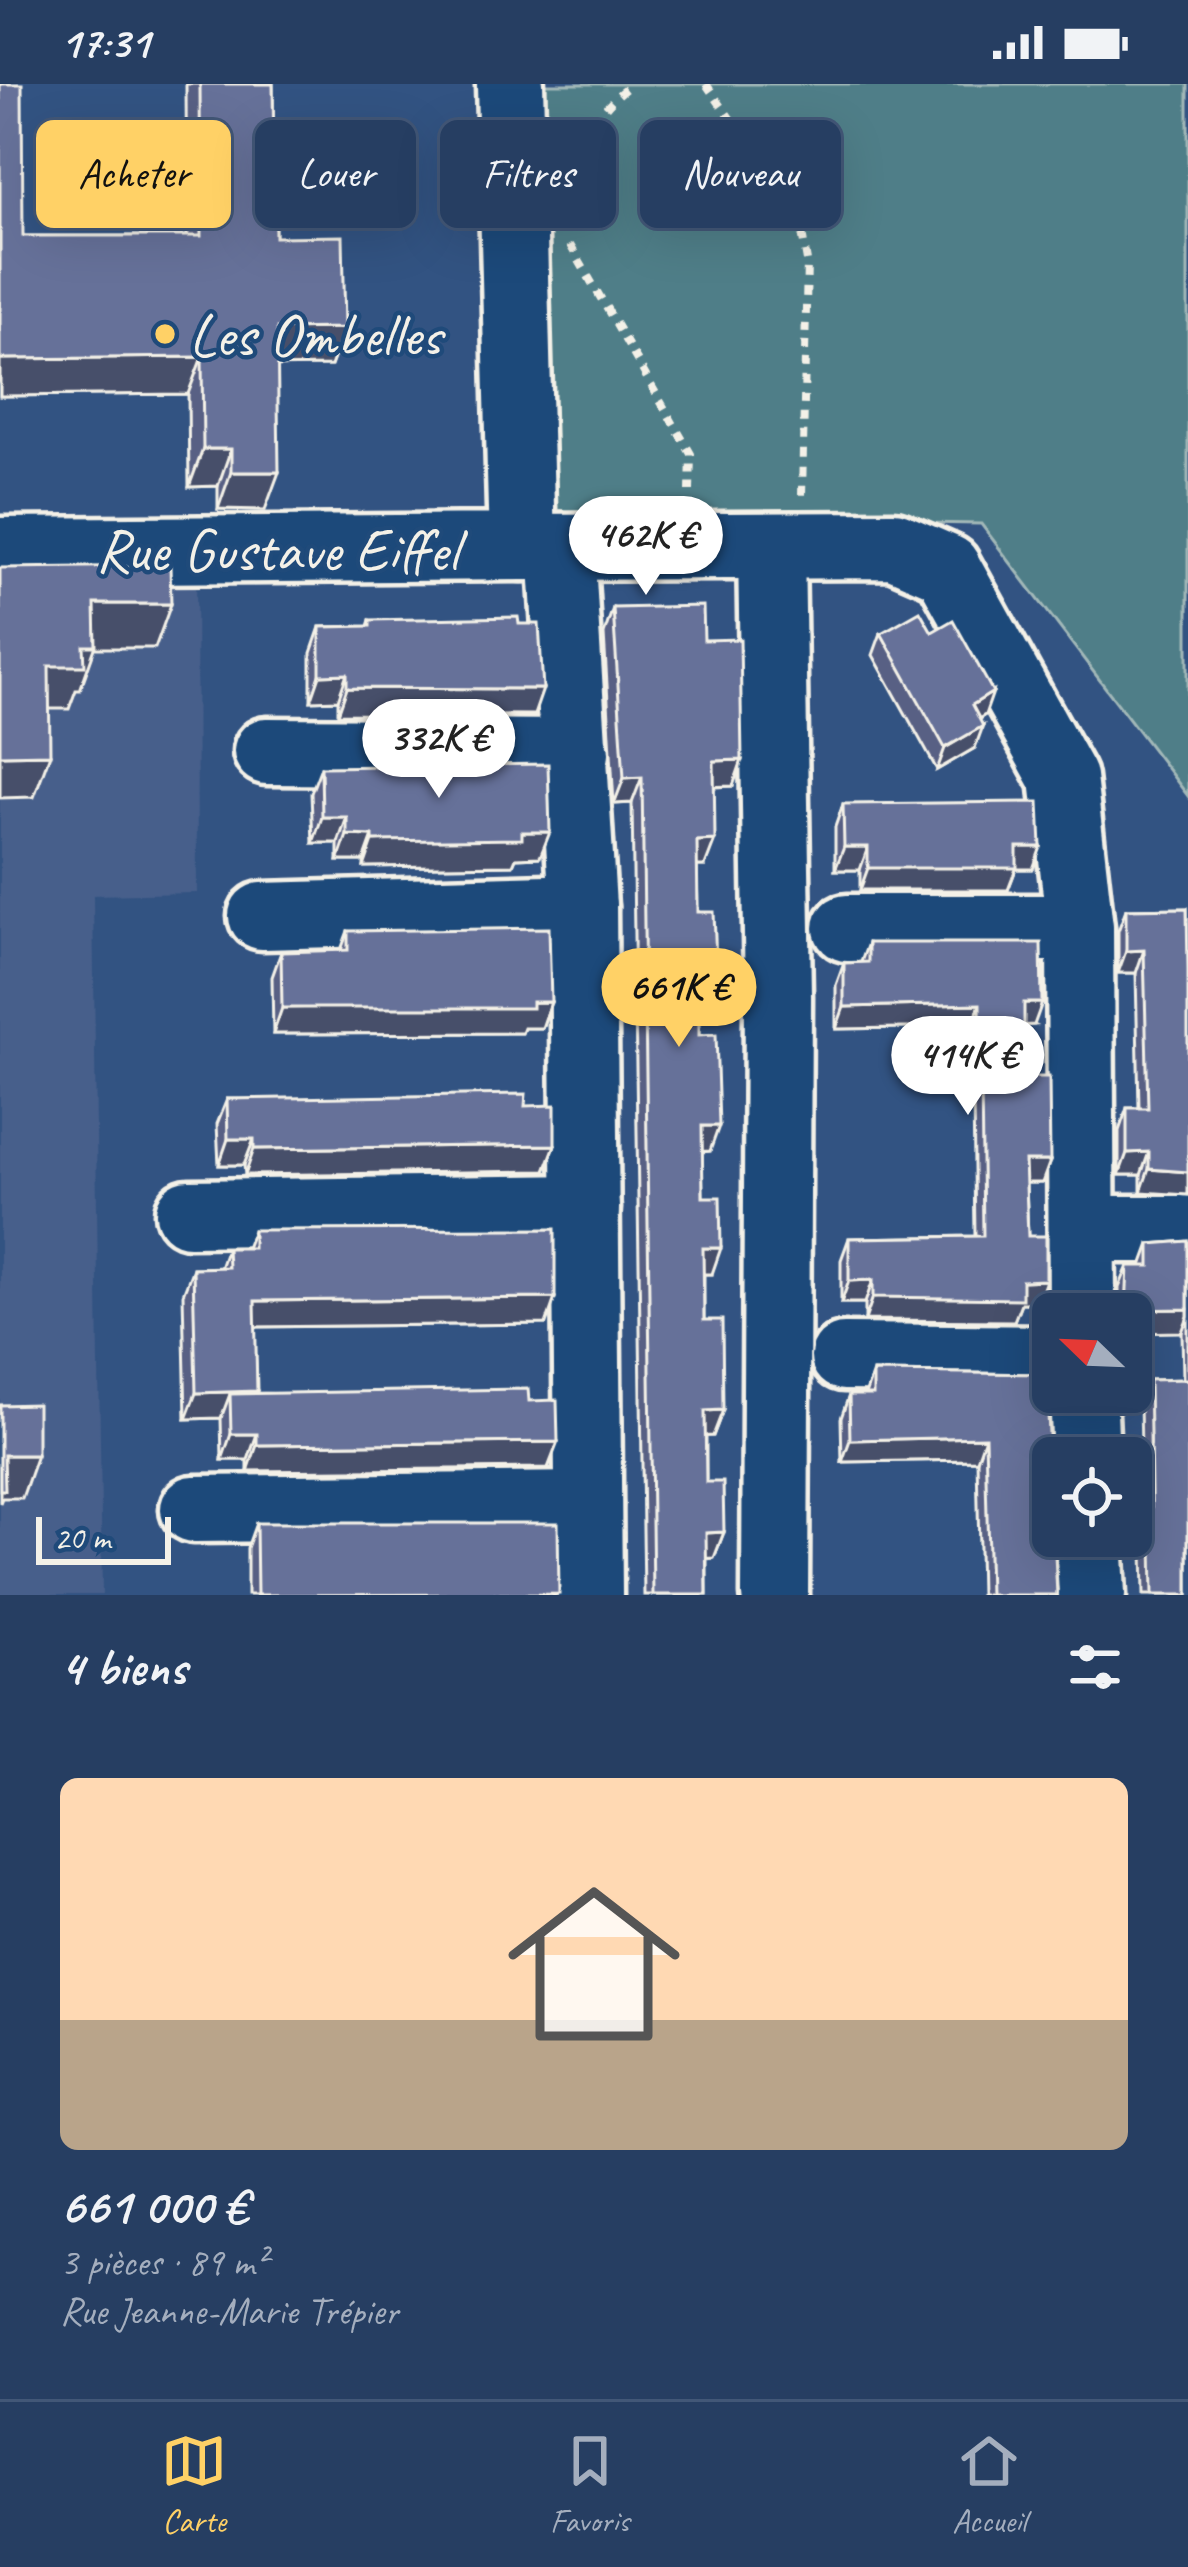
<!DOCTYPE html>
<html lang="fr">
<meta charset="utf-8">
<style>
:root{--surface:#263e62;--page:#2e4568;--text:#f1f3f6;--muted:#a4aebe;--line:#425777;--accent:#ffd166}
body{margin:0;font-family:Caveat,sans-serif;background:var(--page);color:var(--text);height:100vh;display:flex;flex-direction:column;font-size:45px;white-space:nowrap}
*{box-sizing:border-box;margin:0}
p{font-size:39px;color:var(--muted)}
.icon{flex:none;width:66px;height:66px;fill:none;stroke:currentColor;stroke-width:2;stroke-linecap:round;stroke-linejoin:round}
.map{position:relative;height:1511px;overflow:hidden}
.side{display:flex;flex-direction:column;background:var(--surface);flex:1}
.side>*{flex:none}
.top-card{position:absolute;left:36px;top:36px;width:1116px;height:108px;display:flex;gap:24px}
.needle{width:78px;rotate:293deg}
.tools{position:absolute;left:1032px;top:1209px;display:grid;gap:24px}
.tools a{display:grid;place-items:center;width:120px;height:120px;border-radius:18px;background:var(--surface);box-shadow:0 12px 48px #0002,0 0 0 3px var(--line);font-size:60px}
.scale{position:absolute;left:36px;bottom:30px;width:135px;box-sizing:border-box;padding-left:12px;border:6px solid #f4f1e8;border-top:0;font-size:33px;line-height:42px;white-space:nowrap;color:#f4f1e8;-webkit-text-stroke:9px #1f4a7a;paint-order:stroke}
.price{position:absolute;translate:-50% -102px;padding:0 27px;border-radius:42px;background:#fff;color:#222;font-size:39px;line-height:78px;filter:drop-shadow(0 3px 6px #0008)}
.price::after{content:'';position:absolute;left:50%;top:72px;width:36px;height:27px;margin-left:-18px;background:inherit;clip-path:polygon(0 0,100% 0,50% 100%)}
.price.selected{background:var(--accent);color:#111}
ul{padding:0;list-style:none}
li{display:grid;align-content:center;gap:24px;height:636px;padding:0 60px}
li+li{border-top:3px solid var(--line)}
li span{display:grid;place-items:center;height:372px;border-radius:18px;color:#555}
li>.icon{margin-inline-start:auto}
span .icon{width:216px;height:216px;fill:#fffc;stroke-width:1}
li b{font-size:51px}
h2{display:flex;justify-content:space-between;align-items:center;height:144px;padding:0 60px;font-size:51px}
.tag{padding:0 42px;border-radius:18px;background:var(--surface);box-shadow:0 12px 48px #0002,0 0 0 3px var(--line);font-size:42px;line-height:108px}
.tag.selected{background:var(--accent);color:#111}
.status{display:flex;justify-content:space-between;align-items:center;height:84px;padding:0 60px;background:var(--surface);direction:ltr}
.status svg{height:33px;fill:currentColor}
.tab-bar{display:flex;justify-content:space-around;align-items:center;height:168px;border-top:3px solid var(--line);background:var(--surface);font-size:33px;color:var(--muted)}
.tab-bar a{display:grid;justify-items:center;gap:6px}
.tab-bar .selected{color:var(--accent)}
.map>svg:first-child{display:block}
.built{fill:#465f8b}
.green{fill:#4f7e88;stroke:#a2b8b8;stroke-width:3}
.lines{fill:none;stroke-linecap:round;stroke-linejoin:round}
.minor-casing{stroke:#f4f1e8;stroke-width:75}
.path{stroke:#f4f1e8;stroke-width:8;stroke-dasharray:9 9;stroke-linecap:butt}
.minor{stroke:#1f4a7a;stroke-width:66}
.wall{fill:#586184;stroke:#f4f1e8;stroke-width:3}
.shaded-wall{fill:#474f6b;stroke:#f4f1e8;stroke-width:3}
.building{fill:#667199;stroke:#f4f1e8;stroke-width:3}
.poi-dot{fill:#ffd166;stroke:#1f4a7a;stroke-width:4.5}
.labels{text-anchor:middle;stroke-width:9;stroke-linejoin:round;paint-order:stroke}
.poi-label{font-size:60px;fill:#f4f1e8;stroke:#1f4a7a;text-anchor:start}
.street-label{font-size:60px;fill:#f4f1e8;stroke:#1f4a7a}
</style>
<div class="status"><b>17:31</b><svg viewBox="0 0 49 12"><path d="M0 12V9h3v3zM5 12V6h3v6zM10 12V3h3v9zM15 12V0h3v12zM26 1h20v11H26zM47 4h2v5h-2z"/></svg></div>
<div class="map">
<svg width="1188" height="1511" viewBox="0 0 1188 1511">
<rect width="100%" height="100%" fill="#325382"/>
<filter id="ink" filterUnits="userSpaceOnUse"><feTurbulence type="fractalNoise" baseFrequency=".00833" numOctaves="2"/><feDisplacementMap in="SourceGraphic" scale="24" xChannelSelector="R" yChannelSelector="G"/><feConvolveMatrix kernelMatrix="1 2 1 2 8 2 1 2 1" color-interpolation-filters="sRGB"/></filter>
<g filter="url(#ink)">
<path class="built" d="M0 436 196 439 197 809 93 811 102 1511H0Z"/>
<path class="green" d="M539 0H1188V712L981 440 544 433Z"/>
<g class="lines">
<g class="minor-casing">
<g id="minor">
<path d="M522 463 894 461 947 484 1063 694 1080 844 1082 1230"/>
<path d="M561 463 583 823 589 1511"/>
<path d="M771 463 778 913 775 1511"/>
<path d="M0 467 522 463 510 0"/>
<path d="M267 667 576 669"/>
<path d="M262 832 583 823"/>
<path d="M847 844H1080"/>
<path d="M189 1129 586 1124"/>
<path d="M1083 1145H1188"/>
<path d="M844 1273 1053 1275"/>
<path d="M1083 1308 1086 1374"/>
<path d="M194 1425 588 1421"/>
<path d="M1089 1452 1092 1511"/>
</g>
</g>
<g class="path">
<path d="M706 0 799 132 807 177 802 412"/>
<path d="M570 105C580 62 594 26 632 0"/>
<path d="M570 161 691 370 690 407"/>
</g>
<use href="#minor" class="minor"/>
</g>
<g class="wall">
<path d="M0 0 23 152H187L186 0H273L275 153 345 244 331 282H277L265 426 218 425V402L189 403 188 310 0 312Z"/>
<path d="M613 524 704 556 733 702 714 703 705 782H697L698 828 706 904H698L699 951 710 1067 702 1068 703 1113 712 1190H704V1236L723 1326 713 1352H706V1398L724 1448 714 1474 707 1475V1511H644L632 719 614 720 604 550Z"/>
<path d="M370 536 534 631 338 630V616L311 617V569L320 543 368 542Z"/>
<path d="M932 548 985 631 979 635 975 664 937 686 873 571 881 549Z"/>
<path d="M321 683 540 773 516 774 513 781 364 783V777H338V759H313L311 709Z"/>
<path d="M843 720 1033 785H1016L1008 806H860V786H835V743Z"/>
<path d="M1187 824 1188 1111 1141 1108V1091H1119V1047L1127 1024H1139L1136 889H1118V847L1126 825Z"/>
<path d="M348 847 551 918 542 944H524L522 949 273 950 272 893 281 868 341 866Z"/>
<path d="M868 859 1034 941 1024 942V993L1050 1077 1042 1099H1026L1028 1152 1038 1219H1021L1014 1237 865 1236V1219H841V1176L849 1154 975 1152 972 943 836 945V901L844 879 861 878Z"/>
<path d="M227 1015 525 1022 555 1061 545 1087 245 1091 244 1081H219L217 1040Z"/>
<path d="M253 1146 546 1240 255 1243 256 1309 529 1317 548 1384 248 1387V1376H222L221 1334 186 1335 183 1210 193 1184H220L227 1164H246Z"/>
<path d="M1188 1157V1511H1144L1140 1319 1149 1296 1183 1295 1182 1248 1131 1230H1119V1204L1128 1182H1142L1150 1160Z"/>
<path d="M873 1288 1046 1290 1057 1511H980L977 1376 842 1378 841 1334 849 1311H865Z"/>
<path d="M256 1439 558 1511H247V1464Z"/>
</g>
<g class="shaded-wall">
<path d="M345 244 331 282 263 283 277 245Z"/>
<path d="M202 273 188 310 0 312V275Z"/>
<path d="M203 365H231L218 402 189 403Z"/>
<path d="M231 388H279L265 426 218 425Z"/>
<path d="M95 520H171L155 564H95L80 606H76L69 625H33L49 582Z"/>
<path d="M347 590 338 616 311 617 320 591Z"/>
<path d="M347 604 543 605 534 631 338 630Z"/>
<path d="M993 608 985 631 964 644 972 621Z"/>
<path d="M983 642 975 664 937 686 945 664Z"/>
<path d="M50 670 34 713 0 714V671Z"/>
<path d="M742 676 733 702 704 703 714 677Z"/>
<path d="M642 693 632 719 614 720 624 694Z"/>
<path d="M322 733H347L338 759H313Z"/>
<path d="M522 748H550L540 773 516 774 513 781 364 783 373 757Z"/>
<path d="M347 751 373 752 364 777H338Z"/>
<path d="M715 756 705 782H688L697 757Z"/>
<path d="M844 763H868L860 786H835Z"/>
<path d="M1017 763H1041L1033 785H1016L1008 806H860L868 784Z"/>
<path d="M1144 866 1136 889H1118L1126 867Z"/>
<path d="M716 878 706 904H688L698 879Z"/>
<path d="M551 918 542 944H524L522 949 273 950 282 924Z"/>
<path d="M1024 919H1042L1034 941 1016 942Z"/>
<path d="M980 920 972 943 836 945 844 923Z"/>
<path d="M702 1042H719L710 1067 692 1068Z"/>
<path d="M228 1055H254L244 1081H219Z"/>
<path d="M555 1061 545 1087 245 1091 254 1065Z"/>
<path d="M1149 1068 1141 1091H1119L1127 1069Z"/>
<path d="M1025 1077H1050L1042 1099H1017Z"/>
<path d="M1149 1085 1188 1088V1111L1141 1108Z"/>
<path d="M703 1164H721L712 1190H694Z"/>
<path d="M873 1196 865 1219H841L849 1197Z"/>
<path d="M1046 1196 1038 1219H1021L1014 1237 865 1236 873 1213 1022 1197Z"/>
<path d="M555 1214 546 1240 246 1243 255 1217Z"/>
<path d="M1188 1225V1232L1182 1248 1131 1249V1230H1125L1126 1226Z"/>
<path d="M257 1307 247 1333 230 1310 221 1334 186 1335 196 1309Z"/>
<path d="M723 1326 713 1352 696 1353 705 1327Z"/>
<path d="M231 1350H257L248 1376H222Z"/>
<path d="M985 1353 977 1376 842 1378 850 1356Z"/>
<path d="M558 1358 548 1384 248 1387 257 1361Z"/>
<path d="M4 1371H37L22 1414H2L0 1419V1382Z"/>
<path d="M724 1448 714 1474 697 1475 706 1449Z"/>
</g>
<g class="building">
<path d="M0 0H22L23 152H201L200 0H273L275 153 343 152 345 244 277 245 279 388H231V365H203L202 273 0 275Z"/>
<path d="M170 482 171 520H95L96 562H84L85 582H49L50 670 0 671V484Z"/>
<path d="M703 522 704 556 740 555 742 676 714 677 715 756 697 757 698 828H714L716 878 698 879 699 951 716 950 719 1042H702L703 1113H720L721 1164H703L704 1236H722L723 1326 705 1327 706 1398H723L724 1448 706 1449 707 1511H653L642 693 624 694 613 524Z"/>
<path d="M920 527 932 548 953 536 993 608 972 621 983 642 945 664 881 549Z"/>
<path d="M518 533 519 540H539L543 605 347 604V590L320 591V543L370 542V536Z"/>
<path d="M548 680 550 748H522V755L373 757V752L347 751V733H322L321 683Z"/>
<path d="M1039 718 1041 763H1017V784H868V763H844L843 720Z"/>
<path d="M1187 824 1188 886V1088L1149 1085V1068L1127 1069V1024H1148L1144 866 1126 867V825Z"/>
<path d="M549 844 551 918H532V924H282L281 868 348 866V847Z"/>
<path d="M868 859H1041L1042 919H1024V993H1049L1050 1077H1025L1028 1152H1046V1196L1022 1197V1215L873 1213V1196L849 1197V1154L983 1152 980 920 844 923V879L868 878Z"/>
<path d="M526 1010 525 1022 555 1021V1061L254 1065V1055H228L227 1015Z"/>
<path d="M555 1145V1214L255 1217 257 1307 196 1309 193 1184 228 1183 227 1164H253V1146Z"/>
<path d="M1188 1157V1225L1126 1226 1128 1182H1150V1160Z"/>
<path d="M873 1288 1046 1290 1057 1511H989L985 1353 850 1356 849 1311H873Z"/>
<path d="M1188 1295V1511H1153L1149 1296Z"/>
<path d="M528 1305 529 1317 557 1316 558 1358 257 1361V1350H231L230 1310Z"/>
<path d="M37 1320V1371H4L5 1406H0V1321Z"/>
<path d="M256 1439H558L559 1510 257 1511Z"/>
</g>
</g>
<circle class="poi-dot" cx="165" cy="250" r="12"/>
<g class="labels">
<g class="poi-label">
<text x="189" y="271">Les Ombelles</text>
</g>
<g class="street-label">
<text x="277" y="486">Rue Gustave Eiffel</text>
</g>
</g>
</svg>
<div class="tools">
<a><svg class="needle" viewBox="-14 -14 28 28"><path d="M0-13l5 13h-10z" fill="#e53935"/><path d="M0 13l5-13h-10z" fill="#a4aebe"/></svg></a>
<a><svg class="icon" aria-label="locate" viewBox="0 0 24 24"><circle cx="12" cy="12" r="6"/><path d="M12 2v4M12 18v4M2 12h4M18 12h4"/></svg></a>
</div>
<div class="scale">20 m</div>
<b class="price" style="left:646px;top:514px">462K €</b>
<b class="price" style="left:439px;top:717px">332K €</b>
<b class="price selected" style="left:679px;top:966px">661K €</b>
<b class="price" style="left:968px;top:1034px">414K €</b>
<div class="top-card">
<a class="tag selected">Acheter</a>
<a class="tag">Louer</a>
<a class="tag">Filtres</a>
<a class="tag">Nouveau</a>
</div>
</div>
<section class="side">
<h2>4 biens<svg class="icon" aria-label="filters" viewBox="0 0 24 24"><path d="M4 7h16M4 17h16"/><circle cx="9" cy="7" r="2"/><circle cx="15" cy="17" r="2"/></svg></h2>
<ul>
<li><span style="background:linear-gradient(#ffd9b3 65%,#b9a48a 0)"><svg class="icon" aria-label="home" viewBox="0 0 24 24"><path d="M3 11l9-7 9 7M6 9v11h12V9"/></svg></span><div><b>661 000 €</b><p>3 pièces · 89 m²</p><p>Rue Jeanne-Marie Trépier</p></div></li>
</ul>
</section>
<nav class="tab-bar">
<a class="selected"><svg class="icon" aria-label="map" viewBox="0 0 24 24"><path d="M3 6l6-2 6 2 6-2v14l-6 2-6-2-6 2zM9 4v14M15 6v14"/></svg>Carte</a>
<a><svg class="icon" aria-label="saved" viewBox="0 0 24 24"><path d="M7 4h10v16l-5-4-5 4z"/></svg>Favoris</a>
<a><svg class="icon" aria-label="home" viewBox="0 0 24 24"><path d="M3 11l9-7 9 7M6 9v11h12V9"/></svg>Accueil</a>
</nav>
